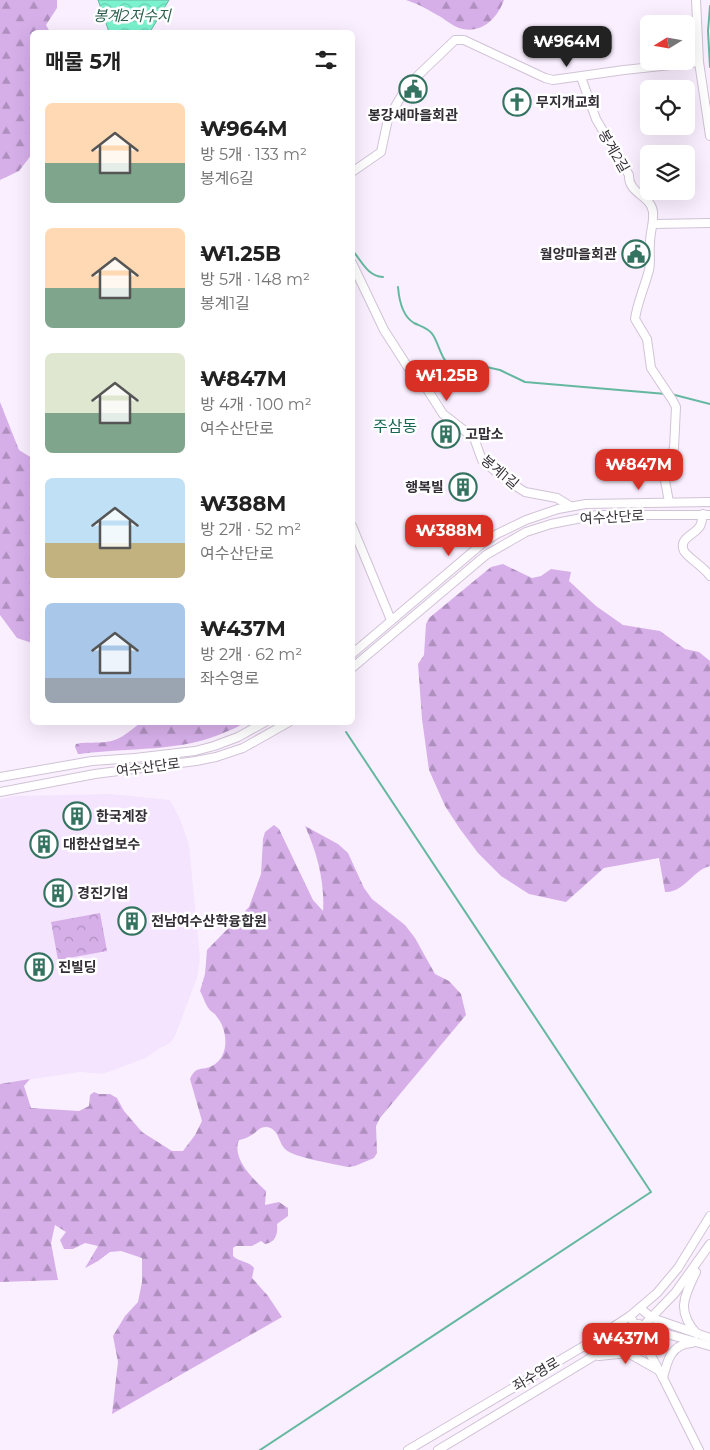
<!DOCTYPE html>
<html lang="ko">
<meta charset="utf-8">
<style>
:root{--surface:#fff;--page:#f6f6f6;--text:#222;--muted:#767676;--accent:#d93025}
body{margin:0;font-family:Montserrat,"Noto Sans KR",sans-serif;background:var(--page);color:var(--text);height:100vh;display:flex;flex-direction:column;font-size:19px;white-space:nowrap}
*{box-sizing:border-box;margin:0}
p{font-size:16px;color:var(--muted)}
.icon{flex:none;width:28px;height:28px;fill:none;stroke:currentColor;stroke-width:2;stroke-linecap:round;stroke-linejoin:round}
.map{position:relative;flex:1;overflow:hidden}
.details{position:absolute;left:30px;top:30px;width:325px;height:695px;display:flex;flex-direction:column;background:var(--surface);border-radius:8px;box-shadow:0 5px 20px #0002}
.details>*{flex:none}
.needle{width:32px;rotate:259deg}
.fabs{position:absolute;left:640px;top:15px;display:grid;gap:10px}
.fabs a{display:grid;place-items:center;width:55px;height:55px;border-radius:8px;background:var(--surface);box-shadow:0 5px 20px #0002;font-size:25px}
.price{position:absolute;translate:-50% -42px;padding:0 11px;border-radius:10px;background:var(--accent);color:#fff;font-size:16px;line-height:32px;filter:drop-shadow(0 1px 2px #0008)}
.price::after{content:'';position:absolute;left:50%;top:30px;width:15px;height:11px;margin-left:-8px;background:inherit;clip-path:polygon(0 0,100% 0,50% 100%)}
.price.selected{background:#222;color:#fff}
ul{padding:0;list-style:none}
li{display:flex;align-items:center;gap:15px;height:125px;padding:0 15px}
li span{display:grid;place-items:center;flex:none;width:140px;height:100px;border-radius:8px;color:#555}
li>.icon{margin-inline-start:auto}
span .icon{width:60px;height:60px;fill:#fffc;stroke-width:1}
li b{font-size:21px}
h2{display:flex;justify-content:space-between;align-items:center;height:60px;padding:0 15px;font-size:21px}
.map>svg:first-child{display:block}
.built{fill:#f5e4fd}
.forest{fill:url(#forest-firs)}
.park{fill:url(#park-crowns)}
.water{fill:url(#water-waves);stroke:#65b8a0}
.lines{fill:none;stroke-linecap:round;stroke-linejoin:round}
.stream{stroke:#65b8a0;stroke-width:2}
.minor-casing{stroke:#d0c3d6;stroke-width:10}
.minor{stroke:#fff;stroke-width:8}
.labels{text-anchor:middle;stroke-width:5;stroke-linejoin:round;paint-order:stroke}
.poi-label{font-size:14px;font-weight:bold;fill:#342f36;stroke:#fff;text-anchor:start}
.street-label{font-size:14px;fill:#342f36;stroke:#fff}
.water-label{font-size:15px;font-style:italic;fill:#2c5e4e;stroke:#fff}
.quarter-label{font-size:16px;fill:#196652;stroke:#fff}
</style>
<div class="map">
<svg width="710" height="1450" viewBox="0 0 710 1450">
<defs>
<pattern id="forest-firs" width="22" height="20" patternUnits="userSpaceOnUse" patternTransform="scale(1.25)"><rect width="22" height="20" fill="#d6afe9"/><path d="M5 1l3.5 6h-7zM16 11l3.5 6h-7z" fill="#ae8fbe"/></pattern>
<pattern id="park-crowns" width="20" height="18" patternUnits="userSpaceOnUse" patternTransform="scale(1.25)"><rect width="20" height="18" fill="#d6afe9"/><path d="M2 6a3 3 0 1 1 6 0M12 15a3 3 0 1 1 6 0" fill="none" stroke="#ae8fbe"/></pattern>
<pattern id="water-waves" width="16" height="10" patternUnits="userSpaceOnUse" patternTransform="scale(1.25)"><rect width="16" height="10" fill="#7af2cd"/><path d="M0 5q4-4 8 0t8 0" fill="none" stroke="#6ad0b1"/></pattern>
</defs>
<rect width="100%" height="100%" fill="#faefff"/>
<path class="built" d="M111 794 170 800 180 819 189 845 200 958 197 978 175 1036 170 1043 158 1049 146 1058 103 1074 80 1072 0 1084V799L13 796Z"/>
<g class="forest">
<path d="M0 0H57V8L46 25 50 32H32V154L19 171 0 180Z"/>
<path d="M406 0H504C497 19 481 35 459 28 453 26 447 21 441 17 430 11 419 4 406 0Z"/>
<path d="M0 402 19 450 32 458V643L17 638 0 615Z"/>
<path d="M503 564 532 578 541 576 551 569 571 572 569 581 596 606 623 625 660 631 685 649 699 652 710 661V866C693 870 684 893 665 892L659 858 604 868 566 902 529 894 501 876 478 853 460 829 445 806 429 770 422 719 418 664 424 655 426 624 429 618 491 567Z"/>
<path d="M244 722C241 726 233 729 228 731 181 753 129 747 80 754H78L75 747 76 744 81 743C113 742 115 744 140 723Z"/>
<path d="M274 825 279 829 313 900 323 911C325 883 317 852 305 826L338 844 348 853 364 888 372 899 405 925 415 938 435 974 449 981 461 994 466 1015 380 1118 376 1126 377 1153 374 1158 355 1166 348 1167C335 1164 294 1158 285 1149 278 1142 279 1128 266 1127 258 1127 257 1133 250 1136 247 1138 243 1139 239 1140 231 1158 254 1180 266 1191L265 1205 279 1202 288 1208V1216L277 1224C278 1234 276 1242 265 1244L261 1241 252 1246H236L233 1248V1256C239 1262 249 1261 254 1268L252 1278 268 1296 282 1317 112 1414 118 1362 113 1336 125 1316 138 1302 142 1282V1258L121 1251 110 1252 98 1261 85 1268 98 1246 85 1243 73 1249H64L60 1240 66 1232 55 1225 51 1243 58 1280 0 1282V1084L30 1079 24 1086 31 1108 79 1111 89 1106 90 1095 94 1092 99 1094H110L117 1098 124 1111 142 1132 172 1151H183L195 1135 202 1121 190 1079C196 1065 202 1071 212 1066 230 1057 228 1030 217 1017 215 1013 211 1012 209 1009 205 1004 203 996 200 991L205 974 207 950 249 907 261 874 263 839 265 832Z"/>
</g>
<path class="park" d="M100 913 107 951 58 960 51 922Z"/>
<path class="water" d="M98 0H169L150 32H109Z"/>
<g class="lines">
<g class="stream">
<path d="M710 6 708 31 710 67"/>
<path d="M352 250C362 261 367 276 383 277"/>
<path d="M398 287C399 299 402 316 414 323 420 326 429 328 433 335 440 346 441 362 454 368L477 365 500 370 525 382 666 394"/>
<path d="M671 394 710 404"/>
<path d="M260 1450 651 1192 346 732"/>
</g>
<g class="minor-casing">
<g id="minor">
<path d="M696 0 699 62 710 136"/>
<path d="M581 77 596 119 629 175C628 194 651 195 653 212 654 223 650 232 650 243 649 252 651 262 649 270 645 286 637 303 635 319L647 339 651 368 673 401 676 407 674 448 664 475 669 502"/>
<path d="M352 172 381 152 388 119 407 86 455 40H464L545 78 553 80 624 70 699 62"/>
<path d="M653 224 710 223"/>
<path d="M352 263 384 330 411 372 427 389 443 414 474 438 482 460 502 477 525 492 557 498 570 506"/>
<path d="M703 514C702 518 702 523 700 526 695 535 678 538 684 551 687 557 704 567 710 576"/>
<path d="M352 526 391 620"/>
<path d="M352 654 483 543 497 534 526 520 558 509 586 504 710 502"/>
<path d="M352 668 486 555 526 532 551 524 597 515H710"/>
<path d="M0 777 92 761 135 758 195 751 214 746 238 737 265 722"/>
<path d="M0 792 95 774 196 761 216 757 243 748 289 722"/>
<path d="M696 1272C684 1297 676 1311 697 1334"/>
<path d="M640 1308 652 1318 710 1338"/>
<path d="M630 1316 663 1378 699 1450"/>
<path d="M639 1324 642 1327 710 1346"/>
<path d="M599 1356 628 1353 658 1370"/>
<path d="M663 1378C667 1361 671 1344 692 1343"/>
<path d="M408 1450 584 1346 630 1316 657 1293 678 1268 710 1216"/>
<path d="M438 1450 642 1327 675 1293 710 1244"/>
</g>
</g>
<use href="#minor" class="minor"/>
</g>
<defs>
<g id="civic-ring" transform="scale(1.4375)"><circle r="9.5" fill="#fff" stroke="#357361" stroke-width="1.5"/><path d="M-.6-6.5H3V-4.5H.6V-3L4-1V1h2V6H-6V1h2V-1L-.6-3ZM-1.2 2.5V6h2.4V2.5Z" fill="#357361"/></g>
<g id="church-ring" transform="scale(1.4375)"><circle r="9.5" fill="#fff" stroke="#357361" stroke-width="1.5"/><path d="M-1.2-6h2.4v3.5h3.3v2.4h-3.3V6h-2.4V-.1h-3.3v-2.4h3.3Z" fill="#357361"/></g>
<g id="building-ring" transform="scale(1.4375)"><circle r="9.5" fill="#fff" stroke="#357361" stroke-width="1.5"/><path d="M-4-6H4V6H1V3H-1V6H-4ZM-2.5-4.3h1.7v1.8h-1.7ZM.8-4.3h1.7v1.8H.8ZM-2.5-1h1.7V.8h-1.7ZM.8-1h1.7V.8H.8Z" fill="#357361"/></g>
</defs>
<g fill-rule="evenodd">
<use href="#civic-ring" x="413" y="89"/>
<use href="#church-ring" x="517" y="102"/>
<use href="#civic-ring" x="636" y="254"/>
<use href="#building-ring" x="446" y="434"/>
<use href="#building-ring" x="463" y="487"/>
<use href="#building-ring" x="77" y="816"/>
<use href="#building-ring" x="44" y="844"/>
<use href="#building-ring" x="58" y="893"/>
<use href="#building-ring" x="132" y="921"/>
<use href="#building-ring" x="39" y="967"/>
</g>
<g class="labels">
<g class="poi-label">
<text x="536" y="107">무지개교회</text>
<text x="413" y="120" text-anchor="middle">봉강새마을회관</text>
<text x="617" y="259" text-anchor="end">월앙마을회관</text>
<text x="465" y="439">고맙소</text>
<text x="444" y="492" text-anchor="end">행복빌</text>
<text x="96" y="821">한국계장</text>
<text x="63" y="849">대한산업보수</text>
<text x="77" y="898">경진기업</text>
<text x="151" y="926">전남여수산학융합원</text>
<text x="58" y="972">진빌딩</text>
</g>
<g class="street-label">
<text transform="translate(614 151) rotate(60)" y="5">봉계2길</text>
<text transform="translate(500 472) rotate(40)" y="5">봉계1길</text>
<text transform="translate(612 517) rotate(-3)" y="5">여수산단로</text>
<text transform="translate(148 767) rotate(-7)" y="5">여수산단로</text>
<text transform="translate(536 1374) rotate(-31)" y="5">좌수영로</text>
</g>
<g class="water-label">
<text x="132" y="21">봉계2저수지</text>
</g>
<g class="quarter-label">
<text x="395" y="432">주삼동</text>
</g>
</g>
</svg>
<div class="fabs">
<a><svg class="needle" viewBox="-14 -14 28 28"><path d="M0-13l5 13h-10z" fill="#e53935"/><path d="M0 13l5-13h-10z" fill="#767676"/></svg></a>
<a><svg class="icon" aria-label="locate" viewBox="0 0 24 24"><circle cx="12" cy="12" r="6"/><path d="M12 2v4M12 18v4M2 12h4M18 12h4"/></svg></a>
<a><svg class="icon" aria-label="layers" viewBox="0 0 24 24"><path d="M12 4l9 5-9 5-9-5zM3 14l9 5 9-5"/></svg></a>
</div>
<b class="price selected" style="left:567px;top:68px">₩964M</b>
<b class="price" style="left:447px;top:402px">₩1.25B</b>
<b class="price" style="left:639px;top:491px">₩847M</b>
<b class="price" style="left:449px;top:557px">₩388M</b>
<b class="price" style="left:626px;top:1365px">₩437M</b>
<section class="details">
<h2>매물 5개<svg class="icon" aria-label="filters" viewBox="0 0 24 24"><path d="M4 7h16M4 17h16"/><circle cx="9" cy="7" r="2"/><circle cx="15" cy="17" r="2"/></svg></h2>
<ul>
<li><span style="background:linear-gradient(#ffd9b3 60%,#7fa58c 0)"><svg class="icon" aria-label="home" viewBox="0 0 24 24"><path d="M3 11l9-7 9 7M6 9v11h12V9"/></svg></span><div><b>₩964M</b><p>방 5개 · 133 m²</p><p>봉계6길</p></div></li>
<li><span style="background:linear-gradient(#ffd9b3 60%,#7fa58c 0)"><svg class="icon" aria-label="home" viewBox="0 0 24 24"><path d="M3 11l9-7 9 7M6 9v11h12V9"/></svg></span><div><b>₩1.25B</b><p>방 5개 · 148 m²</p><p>봉계1길</p></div></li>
<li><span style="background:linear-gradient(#dfe7d0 60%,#7fa58c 0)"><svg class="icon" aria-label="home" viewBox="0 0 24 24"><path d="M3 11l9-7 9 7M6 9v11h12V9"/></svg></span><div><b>₩847M</b><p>방 4개 · 100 m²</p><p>여수산단로</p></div></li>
<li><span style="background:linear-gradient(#bfe0f5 65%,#c2b280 0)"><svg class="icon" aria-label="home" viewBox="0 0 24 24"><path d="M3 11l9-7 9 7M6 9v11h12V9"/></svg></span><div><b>₩388M</b><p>방 2개 · 52 m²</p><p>여수산단로</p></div></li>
<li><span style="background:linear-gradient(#a9c7e8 75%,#9aa5b1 0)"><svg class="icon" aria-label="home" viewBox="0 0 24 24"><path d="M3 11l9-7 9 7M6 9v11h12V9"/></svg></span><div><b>₩437M</b><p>방 2개 · 62 m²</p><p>좌수영로</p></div></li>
</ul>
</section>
</div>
